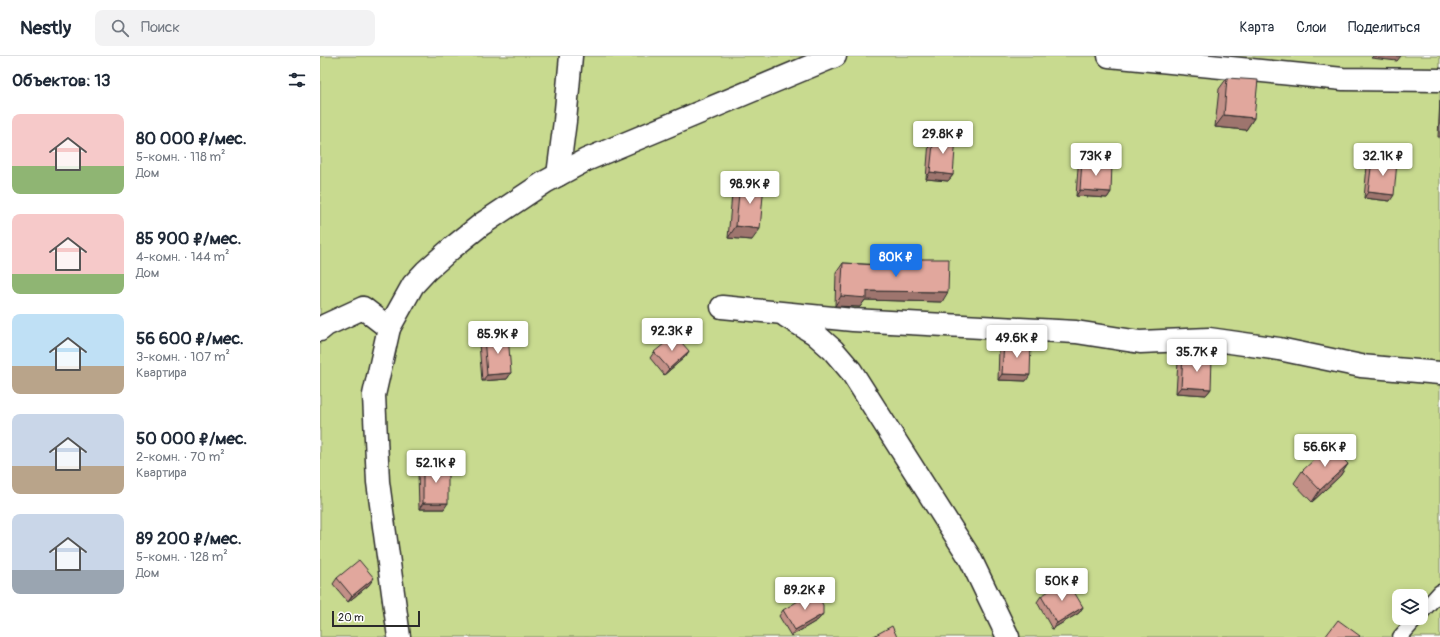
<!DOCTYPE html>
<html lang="ru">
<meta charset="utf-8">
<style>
:root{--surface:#fff;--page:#f2f2f3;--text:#1f2937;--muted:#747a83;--line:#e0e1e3;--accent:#1a73e8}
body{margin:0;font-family:Pangolin,sans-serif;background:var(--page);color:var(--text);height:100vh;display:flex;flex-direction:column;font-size:15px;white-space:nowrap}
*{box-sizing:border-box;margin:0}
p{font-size:13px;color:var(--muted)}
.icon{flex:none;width:22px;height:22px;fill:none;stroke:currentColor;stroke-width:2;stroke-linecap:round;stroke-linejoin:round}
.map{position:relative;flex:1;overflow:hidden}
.sheet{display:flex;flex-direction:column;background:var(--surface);width:320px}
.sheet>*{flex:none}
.tools{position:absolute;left:1072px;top:533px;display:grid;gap:8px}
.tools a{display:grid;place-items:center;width:36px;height:36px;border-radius:8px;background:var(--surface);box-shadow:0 2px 10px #0003;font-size:20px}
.scale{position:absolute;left:12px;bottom:10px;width:88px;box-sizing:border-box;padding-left:4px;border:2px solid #2b2b2b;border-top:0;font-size:11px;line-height:14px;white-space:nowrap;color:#2b2b2b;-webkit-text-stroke:3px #fff;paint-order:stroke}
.price{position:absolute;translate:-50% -34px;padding:0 9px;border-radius:4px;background:#fff;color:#222;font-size:13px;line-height:26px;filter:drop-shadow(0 1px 2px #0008)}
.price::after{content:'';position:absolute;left:50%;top:24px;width:12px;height:9px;margin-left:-6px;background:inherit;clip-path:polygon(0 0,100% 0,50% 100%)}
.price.selected{background:var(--accent);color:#fff}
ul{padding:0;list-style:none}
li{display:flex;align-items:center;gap:12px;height:100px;padding:0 12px}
li span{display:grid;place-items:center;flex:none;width:112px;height:80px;border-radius:8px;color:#555}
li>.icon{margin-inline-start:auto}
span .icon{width:48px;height:48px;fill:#fffc;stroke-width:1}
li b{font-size:17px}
h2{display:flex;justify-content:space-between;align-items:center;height:48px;padding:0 12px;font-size:17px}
header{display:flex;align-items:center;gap:24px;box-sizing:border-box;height:56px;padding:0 20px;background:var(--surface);border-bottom:1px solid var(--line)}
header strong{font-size:19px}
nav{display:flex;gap:22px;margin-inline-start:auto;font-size:14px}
.search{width:280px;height:36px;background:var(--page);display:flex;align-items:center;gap:10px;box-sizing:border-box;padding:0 14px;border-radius:8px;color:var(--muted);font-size:15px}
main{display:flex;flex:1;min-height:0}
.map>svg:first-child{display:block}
.green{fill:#c8da8f;stroke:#7a825d;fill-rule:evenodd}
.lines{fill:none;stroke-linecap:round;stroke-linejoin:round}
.service-casing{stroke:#2b2b2b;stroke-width:17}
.minor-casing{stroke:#2b2b2b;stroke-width:25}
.service{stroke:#fff;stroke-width:14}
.minor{stroke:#fff;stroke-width:22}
.wall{fill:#c29087;stroke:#2b2b2b}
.shaded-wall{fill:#9e756e;stroke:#2b2b2b}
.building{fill:#e1a79d;stroke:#2b2b2b}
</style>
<header>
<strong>Nestly</strong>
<div class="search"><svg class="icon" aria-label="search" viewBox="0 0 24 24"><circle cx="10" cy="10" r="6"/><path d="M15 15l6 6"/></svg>Поиск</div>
<nav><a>Карта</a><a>Слои</a><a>Поделиться</a></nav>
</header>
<main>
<section class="sheet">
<h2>Объектов: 13<svg class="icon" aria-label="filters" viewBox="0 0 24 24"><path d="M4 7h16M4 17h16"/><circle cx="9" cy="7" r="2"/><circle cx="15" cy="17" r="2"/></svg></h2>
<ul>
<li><span style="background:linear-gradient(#f6c9c9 65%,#8fb573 0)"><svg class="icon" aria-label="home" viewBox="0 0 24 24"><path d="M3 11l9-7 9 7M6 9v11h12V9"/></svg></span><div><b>80 000 ₽/мес.</b><p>5-комн. · 118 m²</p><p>Дом</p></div></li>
<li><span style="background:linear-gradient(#f6c9c9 75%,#8fb573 0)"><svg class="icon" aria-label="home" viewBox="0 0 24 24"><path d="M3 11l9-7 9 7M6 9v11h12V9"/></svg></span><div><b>85 900 ₽/мес.</b><p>4-комн. · 144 m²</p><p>Дом</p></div></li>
<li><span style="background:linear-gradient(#bfe0f5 65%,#b9a48a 0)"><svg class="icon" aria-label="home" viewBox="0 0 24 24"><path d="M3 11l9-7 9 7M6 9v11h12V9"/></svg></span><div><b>56 600 ₽/мес.</b><p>3-комн. · 107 m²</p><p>Квартира</p></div></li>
<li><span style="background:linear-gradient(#c9d6e8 65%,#b9a48a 0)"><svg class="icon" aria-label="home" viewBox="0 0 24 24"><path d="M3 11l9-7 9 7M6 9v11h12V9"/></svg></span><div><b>50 000 ₽/мес.</b><p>2-комн. · 70 m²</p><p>Квартира</p></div></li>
<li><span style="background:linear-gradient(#c9d6e8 70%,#9aa5b1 0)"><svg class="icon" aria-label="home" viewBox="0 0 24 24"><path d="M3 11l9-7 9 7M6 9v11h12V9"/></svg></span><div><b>89 200 ₽/мес.</b><p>5-комн. · 128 m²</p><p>Дом</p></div></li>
</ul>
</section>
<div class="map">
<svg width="1120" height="581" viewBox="0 0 1120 581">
<rect width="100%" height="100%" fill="#fff"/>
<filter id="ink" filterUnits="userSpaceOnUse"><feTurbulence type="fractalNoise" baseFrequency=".025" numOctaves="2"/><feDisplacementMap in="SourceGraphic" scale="8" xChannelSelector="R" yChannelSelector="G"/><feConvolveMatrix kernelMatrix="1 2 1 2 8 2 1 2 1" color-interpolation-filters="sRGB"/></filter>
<g filter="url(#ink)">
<path class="green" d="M0 0H1120V581H0ZM1079 540H1101V562H1079Z"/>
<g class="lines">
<g class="service-casing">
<g id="service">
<path d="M1101 557 1120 536"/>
<path d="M1080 581 1097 562"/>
</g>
</g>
<g class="minor-casing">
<g id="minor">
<path d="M789 0 1023 23 1120 24"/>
<path d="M238 119 245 65 251 0"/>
<path d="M402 251 533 264 756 276 820 286 889 283 959 293 1041 310 1120 317"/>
<path d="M466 260 494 277 513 294 531 315 650 502 688 581"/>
<path d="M69 272 93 229 106 215 132 192 162 168 225 126 266 104 515 0"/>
<path d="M0 274 6 269 43 252 69 272 54 339 58 426 79 581"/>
</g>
</g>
<use href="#service" class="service"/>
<use href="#minor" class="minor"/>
</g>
<g class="wall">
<path d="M907 22 934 62 926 74 895 71 899 33Z"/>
<path d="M1120 44V81H1118Z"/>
<path d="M614 79 633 119 628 125 606 123 609 85Z"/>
<path d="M1052 104 1070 145 1044 142 1047 110Z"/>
<path d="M762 105 791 136 787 142 756 140 758 112Z"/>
<path d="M420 126 432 184 408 182 412 138Z"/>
<path d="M591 203 622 246 545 244 540 251 515 250 516 217 523 207 585 210Z"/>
<path d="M164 281 191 317 187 323 162 325 159 287Z"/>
<path d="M684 286 706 325 678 324 679 292Z"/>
<path d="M369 295 365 301 344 319 330 302 334 296Z"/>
<path d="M863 300 891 333 886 339 856 337 858 306Z"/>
<path d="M1028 408 1020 420 992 446 974 427 982 415Z"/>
<path d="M103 410 124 453H99L98 416Z"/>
<path d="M17 522 49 529 28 546 13 528Z"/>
<path d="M721 540 763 551 759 557 732 573 717 546Z"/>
<path d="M463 554 503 558 498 564 471 580 459 560Z"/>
</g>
<g class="shaded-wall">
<path d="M1053 0H1081L1077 5 1051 2Z"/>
<path d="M904 59 934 62 926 74 895 71Z"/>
<path d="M610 116 633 119 628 125 606 123Z"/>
<path d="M760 134 791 136 787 142 756 140Z"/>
<path d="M1048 136 1074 139 1070 145 1044 142Z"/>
<path d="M416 170 440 173 432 184 408 182Z"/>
<path d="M547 235 628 236 622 246 545 244 540 251 515 250 521 240Z"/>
<path d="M369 295 365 301 344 319 349 313Z"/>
<path d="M191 317 187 323 162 325 167 319Z"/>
<path d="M682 318 710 319 706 325 678 324Z"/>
<path d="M861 331 891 333 886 339 856 337Z"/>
<path d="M1028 408 1020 420 992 446 1000 434Z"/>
<path d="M103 447H128L124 453H99Z"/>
<path d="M54 522 49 529 28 546 32 540Z"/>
<path d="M763 551 759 557 732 573 737 567Z"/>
<path d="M503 558 498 564 471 580 475 574Z"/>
</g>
<g class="building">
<path d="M907 22 938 24 934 62 904 59Z"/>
<path d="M614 79 636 81 633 119 610 116Z"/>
<path d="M1052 104 1077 106 1074 139 1048 136Z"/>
<path d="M762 105 792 107 791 136 760 134Z"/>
<path d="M420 126 444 128 440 173 416 170Z"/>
<path d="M591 203H629L628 236 547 235V242L521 240 523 207 590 211Z"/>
<path d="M188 279 191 317 167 319 164 281Z"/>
<path d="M355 279 369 295 349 313 334 296Z"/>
<path d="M684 286 711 287 710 319 682 318Z"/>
<path d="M863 300 892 302 891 333 861 331Z"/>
<path d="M1010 389 1028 408 1000 434 982 415Z"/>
<rect x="103" y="410" width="25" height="37"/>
<path d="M39 504 54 522 32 540 17 522Z"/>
<path d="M747 524 763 551 737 567 721 540Z"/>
<path d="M495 535 503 549V558L475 574 463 554Z"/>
<path d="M1018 564 1040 580 1039 581H1005Z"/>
<path d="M572 570 577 581H552Z"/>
</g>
</g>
</svg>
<div class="tools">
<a><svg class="icon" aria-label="layers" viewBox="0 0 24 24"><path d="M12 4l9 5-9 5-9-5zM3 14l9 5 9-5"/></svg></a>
</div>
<div class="scale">20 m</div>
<b class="price" style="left:623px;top:99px">29.8K ₽</b>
<b class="price" style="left:776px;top:121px">73K ₽</b>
<b class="price" style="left:1063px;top:121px">32.1K ₽</b>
<b class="price" style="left:430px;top:149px">98.9K ₽</b>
<b class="price selected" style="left:576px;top:222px">80K ₽</b>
<b class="price" style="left:352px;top:296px">92.3K ₽</b>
<b class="price" style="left:178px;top:299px">85.9K ₽</b>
<b class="price" style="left:697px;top:303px">49.6K ₽</b>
<b class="price" style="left:877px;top:317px">35.7K ₽</b>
<b class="price" style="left:1005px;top:412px">56.6K ₽</b>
<b class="price" style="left:116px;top:428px">52.1K ₽</b>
<b class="price" style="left:742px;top:546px">50K ₽</b>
<b class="price" style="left:485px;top:555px">89.2K ₽</b>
</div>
</main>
